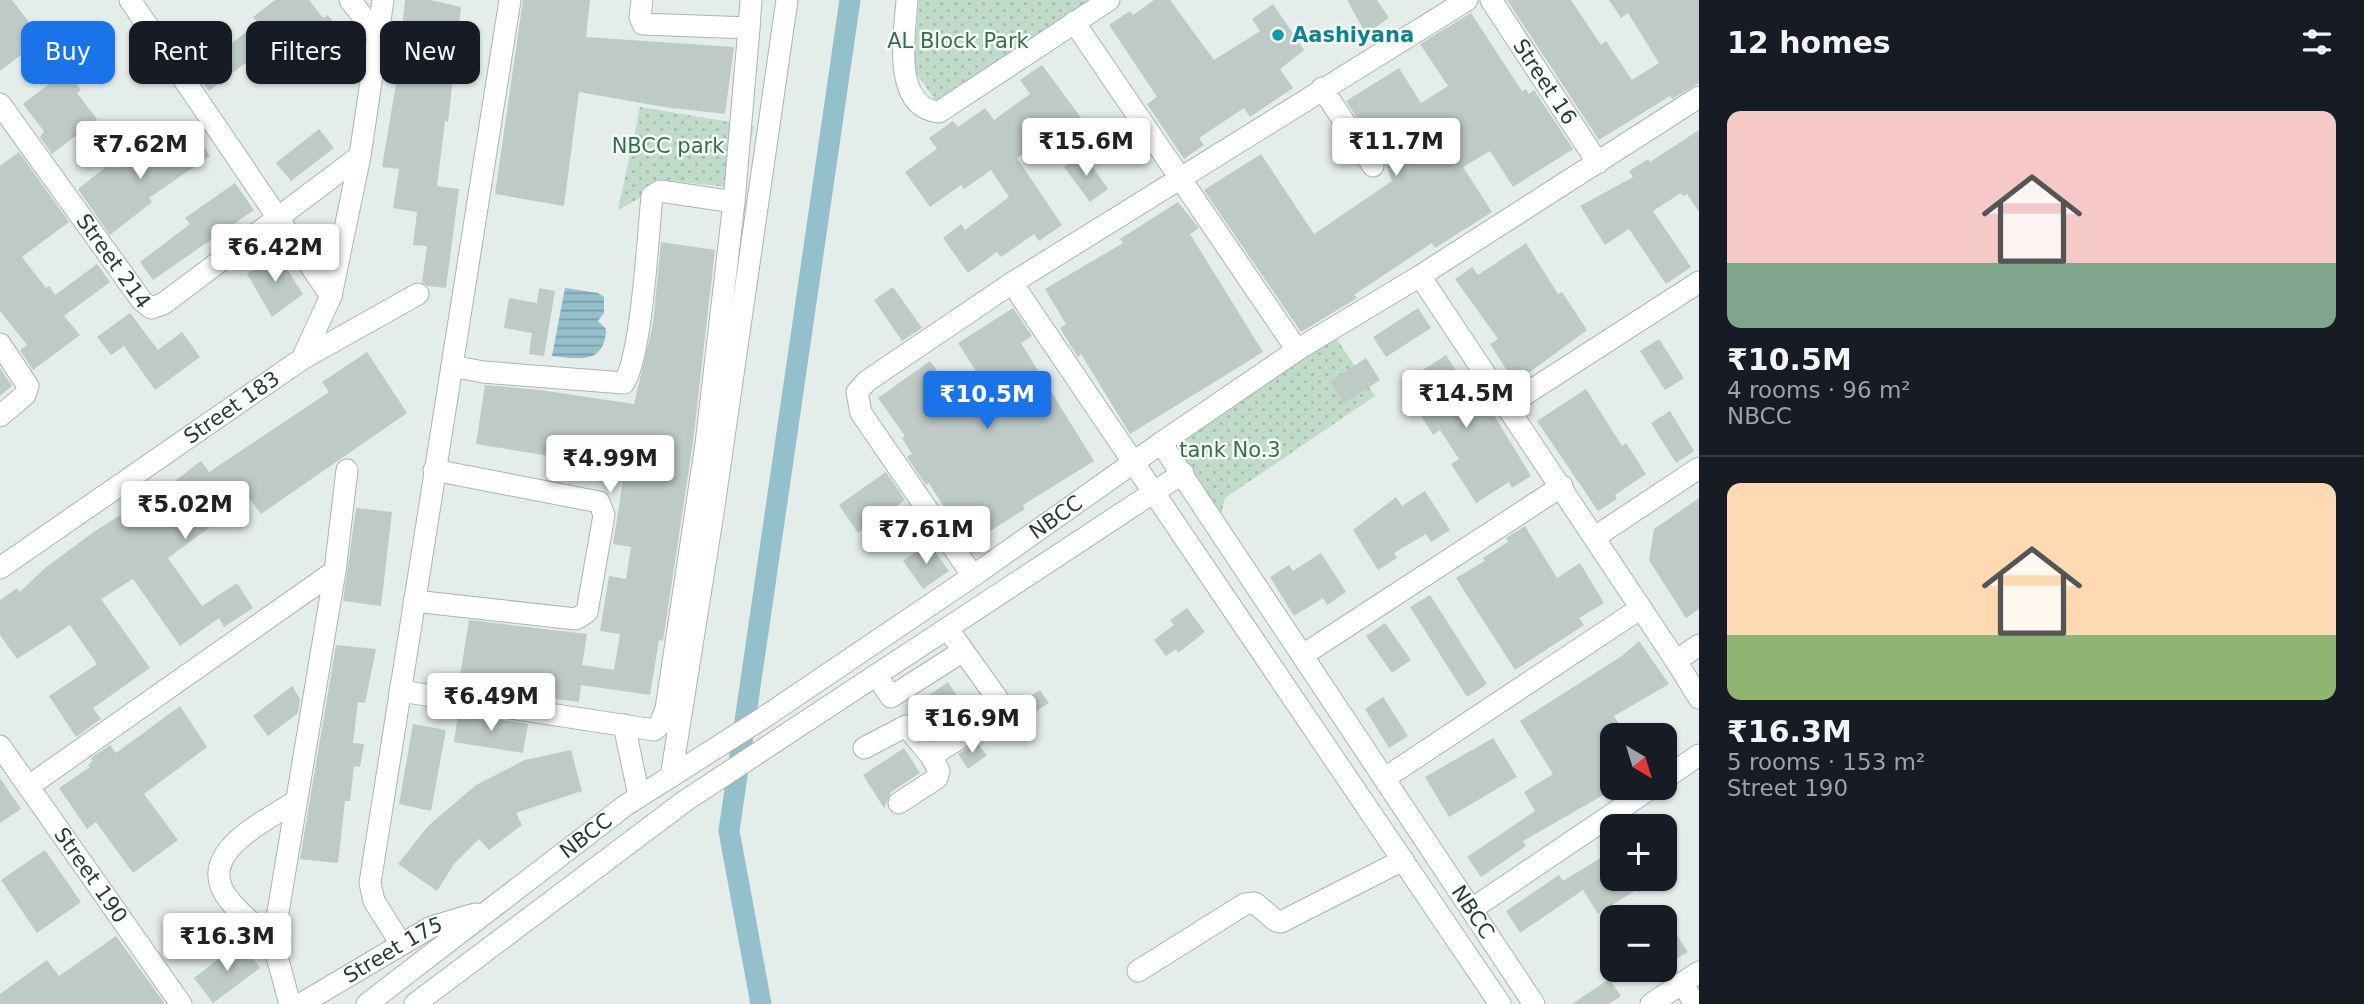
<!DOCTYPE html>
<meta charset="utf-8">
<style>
:root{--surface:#171b24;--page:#20242c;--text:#f1f3f6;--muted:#9ea1a6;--line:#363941;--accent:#1a73e8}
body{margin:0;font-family:"DejaVu Sans",sans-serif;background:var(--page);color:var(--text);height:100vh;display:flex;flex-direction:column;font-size:26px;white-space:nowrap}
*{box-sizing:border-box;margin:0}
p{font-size:23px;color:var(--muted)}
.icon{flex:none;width:38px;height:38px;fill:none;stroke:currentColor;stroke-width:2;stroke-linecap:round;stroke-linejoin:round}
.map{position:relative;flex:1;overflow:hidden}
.side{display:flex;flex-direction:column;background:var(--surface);width:665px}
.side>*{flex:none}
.hud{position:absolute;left:21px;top:21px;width:665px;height:63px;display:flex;gap:14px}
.needle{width:46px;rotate:142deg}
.fabs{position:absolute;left:1600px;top:723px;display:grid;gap:14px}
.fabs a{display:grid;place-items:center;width:77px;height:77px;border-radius:14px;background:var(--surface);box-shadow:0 2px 5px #0004;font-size:35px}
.price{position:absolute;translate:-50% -60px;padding:0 16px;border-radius:7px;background:#fff;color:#222;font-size:23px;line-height:46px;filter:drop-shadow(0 2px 4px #0008)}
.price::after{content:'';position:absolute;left:50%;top:42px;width:21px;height:16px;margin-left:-10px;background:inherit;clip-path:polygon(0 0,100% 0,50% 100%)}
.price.on{background:var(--accent);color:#fff}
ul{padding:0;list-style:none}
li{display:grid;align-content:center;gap:14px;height:371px;padding:0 28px}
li+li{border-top:2px solid var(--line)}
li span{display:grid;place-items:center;height:217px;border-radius:14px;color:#555}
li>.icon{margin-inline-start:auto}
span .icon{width:126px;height:126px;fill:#fffc;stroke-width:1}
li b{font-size:30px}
h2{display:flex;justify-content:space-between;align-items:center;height:84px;padding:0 28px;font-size:30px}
.pill{padding:0 24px;border-radius:14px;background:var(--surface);box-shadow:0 2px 5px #0004;font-size:24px;line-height:63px}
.pill.on{background:var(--accent);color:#fff}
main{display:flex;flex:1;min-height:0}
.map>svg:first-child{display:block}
.green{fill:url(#green-dots)}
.water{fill:url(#water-rules)}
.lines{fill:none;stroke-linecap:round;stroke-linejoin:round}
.canal{stroke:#94c0cc;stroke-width:21}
.building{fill:#becac6}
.minor-casing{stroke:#a8b5b1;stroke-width:23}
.minor{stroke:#fff;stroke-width:21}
.culture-dot{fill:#0f9aa8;stroke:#f6faf8;stroke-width:2.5}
.labels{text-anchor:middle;stroke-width:5;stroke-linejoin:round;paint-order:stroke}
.culture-label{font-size:21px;font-weight:bold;fill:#0d838f;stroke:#f6faf8;text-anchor:start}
.park-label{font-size:21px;fill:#34704f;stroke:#f6faf8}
.street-label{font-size:21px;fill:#263d38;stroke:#f6faf8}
</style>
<main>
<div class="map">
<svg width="1699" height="1004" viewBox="0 0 1699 1004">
<defs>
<pattern id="green-dots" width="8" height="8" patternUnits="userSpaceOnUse" patternTransform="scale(1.75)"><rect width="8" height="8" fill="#c1dbca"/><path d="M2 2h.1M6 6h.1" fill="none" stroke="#a6bdae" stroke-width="1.8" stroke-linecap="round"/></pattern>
<pattern id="water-rules" width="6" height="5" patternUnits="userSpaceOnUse" patternTransform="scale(1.75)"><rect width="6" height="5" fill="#94c0cc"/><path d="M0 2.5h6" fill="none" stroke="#799da7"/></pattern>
</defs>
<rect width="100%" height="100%" fill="#e5edea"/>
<g class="green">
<path d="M919 0H1098L936 101 913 69Z"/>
<path d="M640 107 754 126 738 188 671 181 618 210Z"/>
<path d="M1336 338 1375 396 1225 498 1221 514 1165 447Z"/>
</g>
<path class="water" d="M565 288 598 293 604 297V313L598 321 606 329C605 365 578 359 552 356Z"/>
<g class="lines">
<path class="canal" d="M761 1004 729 831 850 0"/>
</g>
<g class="building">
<path d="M0 0H12L42 39 0 71Z"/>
<path d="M275 0H309L323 18 328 15 342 34 300 67 272 32 247 52 252 58 209 91 195 72 258 23 253 17Z"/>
<path d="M405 0H430L461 7 448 122 445 121 437 186 459 189 446 288 428 286 422 282 427 246 413 245 417 212 393 208 399 169 382 167 398 72Z"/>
<path d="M523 0H590L586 37 734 47 725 114 664 107 579 92 564 206 495 194Z"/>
<path d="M1154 0H1170L1214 60 1260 31 1252 19 1273 4 1304 50 1280 69 1293 88 1250 117 1244 108 1199 138 1204 145 1184 159 1147 104 1157 97 1109 25 1130 11 1133 15Z"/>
<path d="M1347 0H1377L1389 18 1366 34Z"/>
<path d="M1507 0H1571L1601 45 1606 41 1632 80 1659 63 1628 13 1621 18 1609 0H1699V83L1672 99 1670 96 1599 140Z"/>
<path d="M1471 13 1522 91 1526 89 1529 94 1534 90 1573 149 1513 187 1490 151 1463 167 1492 212 1435 248 1432 243 1354 295 1357 298 1301 332 1204 190 1261 154 1314 234 1392 181 1384 159 1346 101 1399 68 1421 103 1448 86 1420 44Z"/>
<path d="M1042 65 1082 119 1060 135 1056 129 1017 158 1062 225 1039 241 1034 234 1001 257 997 252 968 273 943 238 961 224 965 230 1009 197 991 170 964 189 961 185 930 207 905 172 937 149 929 138 953 121 958 127 985 108 994 120 1030 94 1020 80Z"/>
<path d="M66 71 81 90 77 93 97 119 52 154 40 137 44 131 23 104Z"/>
<path d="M192 129 210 156 149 198 152 202 110 235 78 189 122 154 134 169Z"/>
<path d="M319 129 334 148 291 181 276 163Z"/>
<path d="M1699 130V212L1687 194 1683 196 1681 193 1653 211 1691 267 1666 284 1629 229 1605 245 1580 206 1633 177 1629 171 1648 159 1650 162Z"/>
<path d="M19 152 69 222 22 257 46 288 49 286 55 295 97 264 110 282 64 316 80 335 33 370 20 350 27 345 0 311V166Z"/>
<path d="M1083 153 1108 189 1090 202 1064 167Z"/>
<path d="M235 183 254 210 153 280 140 262 190 224 185 218Z"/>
<path d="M1178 202 1199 228 1190 234 1263 352 1130 434 1081 354 1078 357 1060 328 1066 324 1045 289 1123 243 1120 239Z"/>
<path d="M661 242 715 250 693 442 663 641 659 640 650 695 581 685 579 702 462 687 463 684 459 683 469 620 587 634 582 665 614 670 620 634 600 631 609 576 626 579 631 547 613 544 625 468 476 444 485 385 540 390 634 404 653 324Z"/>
<path d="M1526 243 1558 294 1562 292 1587 330 1515 383 1490 344 1498 339 1455 279 1472 267 1478 275Z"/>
<path d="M276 252 303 294 272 317 247 274Z"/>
<path d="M893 287 922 328 902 341 874 300Z"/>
<path d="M539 288 555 291 544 356 529 354 532 333 504 328 509 298 537 303Z"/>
<path d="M1013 308 1032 336 1021 343 1094 461 1023 505 1025 509 968 545 929 483 926 485 907 457 912 454 902 438 905 436 878 398 930 361 957 398 983 382 958 343Z"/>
<path d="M1418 308 1431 328 1386 357 1373 337Z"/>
<path d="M130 313 158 350 182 332 200 357 155 390 124 346 111 355 97 337Z"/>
<path d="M1659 339 1684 378 1665 390 1640 351Z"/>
<path d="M367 352 407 413 261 514 249 498 168 558 202 606 237 583 253 608 224 627 219 618 180 646 133 579 101 599 150 668 93 708 101 719 76 737 49 696 97 664 70 625 17 659 0 635V600L17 588 20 592 45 568 95 531 122 514 125 519 201 461 209 472 329 392 322 382Z"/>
<path d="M1446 355 1479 407 1486 402 1531 476 1512 488 1509 482 1476 503 1451 464 1459 459 1440 430 1433 435 1401 384Z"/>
<path d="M1366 358 1380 380 1344 403 1330 382Z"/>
<path d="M0 368 12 386 0 396Z"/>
<path d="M1586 389 1622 446 1626 443 1646 474 1615 495 1617 499 1598 511 1537 421Z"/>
<path d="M1670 411 1694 451 1676 463 1651 423Z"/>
<path d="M886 472 905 500 858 533 839 505Z"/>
<path d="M1425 491 1450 530 1431 542 1426 534 1394 553 1397 558 1378 570 1353 530 1396 497 1402 506Z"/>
<path d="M1699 498V609L1686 618 1649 560 1654 529Z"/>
<path d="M356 508 392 512 381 606 343 601Z"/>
<path d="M1525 526 1557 578 1580 563 1604 603 1579 618 1584 625 1515 670 1456 578 1485 561 1483 558 1508 542 1506 538Z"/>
<path d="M929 543 949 571 923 589 903 561Z"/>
<path d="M1321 553 1346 592 1327 605 1323 598 1294 616 1270 577 1289 565 1293 571Z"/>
<path d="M1430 595 1487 684 1467 697 1410 607Z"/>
<path d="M1187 608 1205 632 1178 653 1176 649 1166 656 1154 640 1174 625 1170 620Z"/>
<path d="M1385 623 1411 660 1392 673 1366 636Z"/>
<path d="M1639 641 1669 684 1614 716 1626 735H1612V790L1523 841 1526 846 1481 877 1467 857 1535 811 1524 792 1553 774 1520 721 1622 656Z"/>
<path d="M336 645 376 649 365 703 358 702 353 743 364 744 360 767 354 766 350 801H345L338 863 300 859Z"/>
<path d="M948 682 970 716 944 733 922 700Z"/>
<path d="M292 686 300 699 298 713 268 736 253 716Z"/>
<path d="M1040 690 1049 703 1027 717 1018 704Z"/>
<path d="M1383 697 1408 736 1389 748 1365 709Z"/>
<path d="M180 706 207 747 144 794 178 840 133 873 96 822 87 829 59 788 90 767 88 765 93 761 91 758 110 745 116 753Z"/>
<path d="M458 713 528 724 523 753 454 742Z"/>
<path d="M413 724 446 730 431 811 399 804Z"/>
<path d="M1493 738 1517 777 1449 817 1425 777Z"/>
<path d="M977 743 987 755 968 769 958 754Z"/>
<path d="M904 748 920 773 891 792 884 808 863 775Z"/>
<path d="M571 750 582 791 516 813 522 825 489 850 479 839 454 864 437 891 398 864 428 826 476 785 525 760Z"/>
<path d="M0 778 21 809 0 823Z"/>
<path d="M45 850 81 902 37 933 1 880Z"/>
<path d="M1612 851V878H1655L1598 914 1583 890 1520 933 1506 911 1559 875 1563 881Z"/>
<path d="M1664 915 1688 952 1664 966Z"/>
<path d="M116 936 165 1004H0V994L47 960 59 976Z"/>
<path d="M240 942 260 968 213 1003 194 978Z"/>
<path d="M1609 979 1621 996 1609 1004H1572Z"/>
</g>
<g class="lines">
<g class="minor-casing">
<g id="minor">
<path d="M130 0 331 296"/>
<path d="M350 0 377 35"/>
<path d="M642 0 640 17 643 24 749 28 751 0"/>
<path d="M907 0C905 32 891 107 939 112L1109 0"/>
<path id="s1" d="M1491 0 1598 163"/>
<path d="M1074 22 1297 350"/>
<path d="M1322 88 1373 166"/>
<path id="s2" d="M0 104 142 301 151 308 163 304 360 156"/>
<path d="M734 202 749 28"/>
<path d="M1420 276 1676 661 1699 645"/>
<path d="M1012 283 1500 1004"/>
<path d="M0 344 28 386 25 395 0 416"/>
<path d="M302 359 418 294"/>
<path d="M1507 406 1699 282"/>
<path d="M1161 443 1297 350 1420 276 1699 97"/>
<path d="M1595 537 1699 468"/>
<path id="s3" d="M0 568 302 359 331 296 360 156 383 0"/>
<path d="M973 576 861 413 857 392 867 381 1012 283 1467 0"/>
<path d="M414 601 576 619 587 612 604 515 599 502 434 470"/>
<path d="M1303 655 1562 486"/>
<path d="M1676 661 1699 698"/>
<path d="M876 675 891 697 963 651"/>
<path d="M400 691 654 730 659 726 666 709 706 444 734 202 660 191 652 196C648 235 642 354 624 383L483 372 452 366"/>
<path d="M624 725 639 796"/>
<path id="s4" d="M0 746 181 1004"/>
<path d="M864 748 906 726 931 756"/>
<path d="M671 777 713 513 787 0"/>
<path d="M1385 778 1641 608"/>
<path d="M1664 779 1699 755"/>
<path d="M29 786 335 571"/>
<path d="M899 803 937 778 939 771 931 756 992 718 998 708 997 698 947 628"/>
<path d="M1472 909 1651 788"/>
<path d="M273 942C259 929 242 916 230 901 191 855 264 822 296 801"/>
<path d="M401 944 374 901 370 883 510 0"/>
<path d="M1138 971 1245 904 1255 903 1276 921 1281 922 1403 860"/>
<path d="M1682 983 1695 1004"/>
<path d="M290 1004 273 942 335 571 347 470"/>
<path id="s5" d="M301 1004 431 927 475 914"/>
<path id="s6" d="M367 1004 626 805 763 718 973 576 1161 443 1534 1004"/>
<path d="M415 1004 685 801 1183 473"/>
<path d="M1651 1004 1699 972"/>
</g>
</g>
<use href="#minor" class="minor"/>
</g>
<circle class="culture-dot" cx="1278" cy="35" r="7"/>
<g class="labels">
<g class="culture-label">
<text x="1292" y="42">Aashiyana</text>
</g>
<g class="park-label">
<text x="958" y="48">AL Block Park</text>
<text x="668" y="153">NBCC park</text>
<text x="1230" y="457">tank No.3</text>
</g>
<g class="street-label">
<text dy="7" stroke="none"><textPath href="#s1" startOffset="98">Street 16</textPath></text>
<text dy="7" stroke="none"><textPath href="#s2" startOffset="194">Street 214</textPath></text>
<text dy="7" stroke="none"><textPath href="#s3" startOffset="282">Street 183</textPath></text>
<text dy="7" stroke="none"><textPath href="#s6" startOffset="844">NBCC</textPath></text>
<text dy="7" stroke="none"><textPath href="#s6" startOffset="276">NBCC</textPath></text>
<text dy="7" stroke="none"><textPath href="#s4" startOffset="158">Street 190</textPath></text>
<text dy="7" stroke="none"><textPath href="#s6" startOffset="1536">NBCC</textPath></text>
<text dy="7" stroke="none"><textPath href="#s5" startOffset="107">Street 175</textPath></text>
</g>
</g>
</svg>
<div class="fabs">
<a><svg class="needle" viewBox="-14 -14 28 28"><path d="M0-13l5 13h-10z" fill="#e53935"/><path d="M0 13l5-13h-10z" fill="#9ea1a6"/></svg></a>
<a>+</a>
<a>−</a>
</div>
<b class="price" style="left:1086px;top:178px">₹15.6M</b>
<b class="price" style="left:1396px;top:178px">₹11.7M</b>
<b class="price" style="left:140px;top:181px">₹7.62M</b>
<b class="price" style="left:275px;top:284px">₹6.42M</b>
<b class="price" style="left:1466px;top:430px">₹14.5M</b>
<b class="price on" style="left:987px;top:431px">₹10.5M</b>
<b class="price" style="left:610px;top:495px">₹4.99M</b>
<b class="price" style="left:185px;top:541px">₹5.02M</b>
<b class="price" style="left:926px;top:566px">₹7.61M</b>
<b class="price" style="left:491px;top:733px">₹6.49M</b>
<b class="price" style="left:972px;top:755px">₹16.9M</b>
<b class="price" style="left:227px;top:973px">₹16.3M</b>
<div class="hud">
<a class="pill on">Buy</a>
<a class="pill">Rent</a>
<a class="pill">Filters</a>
<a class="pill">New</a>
</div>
</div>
<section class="side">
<h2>12 homes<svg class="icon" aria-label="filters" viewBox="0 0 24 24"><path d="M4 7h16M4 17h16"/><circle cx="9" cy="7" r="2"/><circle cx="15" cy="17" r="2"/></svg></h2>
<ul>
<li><span style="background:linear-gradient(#f6c9c9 70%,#7fa58c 0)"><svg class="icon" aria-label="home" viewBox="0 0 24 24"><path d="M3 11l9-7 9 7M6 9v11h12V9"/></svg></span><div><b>₹10.5M</b><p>4 rooms · 96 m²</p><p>NBCC</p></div></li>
<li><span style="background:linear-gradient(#ffd9b3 70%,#8fb573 0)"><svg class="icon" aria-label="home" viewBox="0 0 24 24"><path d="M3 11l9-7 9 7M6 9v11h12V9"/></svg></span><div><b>₹16.3M</b><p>5 rooms · 153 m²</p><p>Street 190</p></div></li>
</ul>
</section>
</main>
